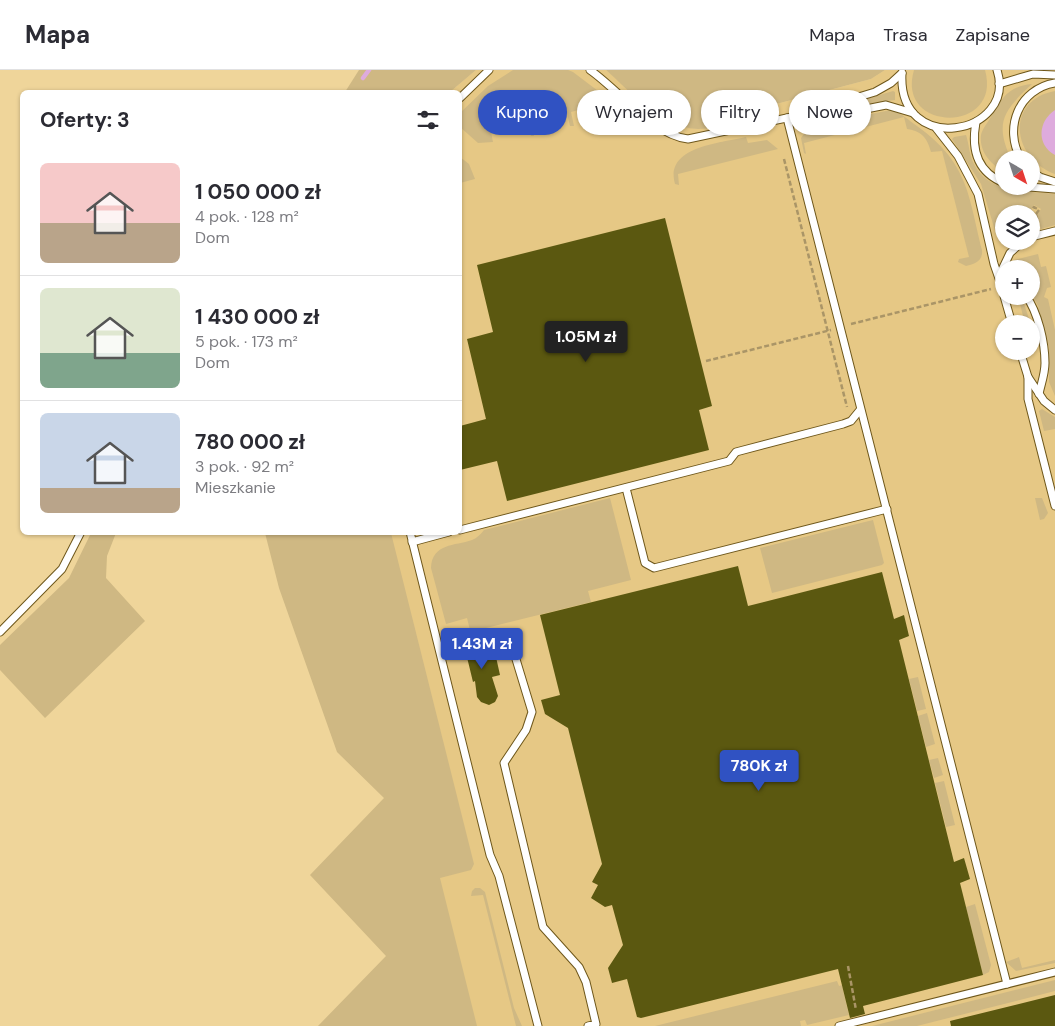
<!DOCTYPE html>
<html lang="pl">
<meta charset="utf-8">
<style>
:root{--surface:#fff;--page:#f7f7f7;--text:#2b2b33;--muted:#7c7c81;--line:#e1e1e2;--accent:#3052c2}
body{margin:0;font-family:"DM Sans",sans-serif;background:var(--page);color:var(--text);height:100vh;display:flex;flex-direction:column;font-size:19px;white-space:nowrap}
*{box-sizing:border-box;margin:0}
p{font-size:16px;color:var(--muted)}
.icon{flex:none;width:28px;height:28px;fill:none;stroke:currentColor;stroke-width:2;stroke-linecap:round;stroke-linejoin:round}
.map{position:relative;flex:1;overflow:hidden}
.panel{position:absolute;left:20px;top:20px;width:442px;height:445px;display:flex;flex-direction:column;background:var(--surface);border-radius:8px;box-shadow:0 1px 4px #0004}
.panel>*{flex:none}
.guide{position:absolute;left:478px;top:20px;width:475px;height:45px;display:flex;gap:10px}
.needle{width:32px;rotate:141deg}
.buttons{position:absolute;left:995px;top:80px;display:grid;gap:10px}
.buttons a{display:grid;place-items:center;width:45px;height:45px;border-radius:50%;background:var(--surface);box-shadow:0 1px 4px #0004;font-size:25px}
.price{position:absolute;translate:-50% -42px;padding:0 11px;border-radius:5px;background:var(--accent);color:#fff;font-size:16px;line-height:32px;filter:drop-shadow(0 1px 2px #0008)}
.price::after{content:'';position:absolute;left:50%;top:30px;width:15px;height:11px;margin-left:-8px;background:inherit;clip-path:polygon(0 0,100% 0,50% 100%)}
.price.on{background:#222;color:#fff}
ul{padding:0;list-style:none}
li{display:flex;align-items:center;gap:15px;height:125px;padding:0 20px}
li+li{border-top:1px solid var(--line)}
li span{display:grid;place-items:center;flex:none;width:140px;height:100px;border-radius:8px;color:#555}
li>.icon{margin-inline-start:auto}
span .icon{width:60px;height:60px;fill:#fffc;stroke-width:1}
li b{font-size:21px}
h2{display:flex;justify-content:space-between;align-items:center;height:60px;padding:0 20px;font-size:21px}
.chip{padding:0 18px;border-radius:22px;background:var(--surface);box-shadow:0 1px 4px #0004;font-size:18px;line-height:45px}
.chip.on{background:var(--accent);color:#fff}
header{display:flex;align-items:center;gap:30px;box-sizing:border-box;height:70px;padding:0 25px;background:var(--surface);border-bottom:1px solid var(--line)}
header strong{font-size:24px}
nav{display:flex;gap:28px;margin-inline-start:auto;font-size:18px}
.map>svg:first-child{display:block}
.built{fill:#e6c885;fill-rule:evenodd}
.green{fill:#cfb883}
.water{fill:#deabdd}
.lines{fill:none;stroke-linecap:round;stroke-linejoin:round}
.stream{stroke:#deabdd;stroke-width:4.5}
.building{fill:#5b5810}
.service-casing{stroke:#6e571b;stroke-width:9}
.path{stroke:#aa9567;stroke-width:2.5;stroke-dasharray:5 2.5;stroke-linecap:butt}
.service{stroke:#fff;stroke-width:7}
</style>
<header>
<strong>Mapa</strong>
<nav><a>Mapa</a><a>Trasa</a><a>Zapisane</a></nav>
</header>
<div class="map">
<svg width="1055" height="956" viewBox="0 0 1055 956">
<rect width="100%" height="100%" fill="#efd59a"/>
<path class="built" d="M476 0H606L663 48 679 56 697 59 743 50 742 43 871 9 885 0H1055V956H459L348 463 460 462V22H450ZM1004 89H1031V116H1004ZM1004 144H1031V171H1004ZM1004 199H1031V226H1004ZM1004 254H1031V281H1004Z"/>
<g class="green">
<path d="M359 0H476L450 22H345Z"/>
<path d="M513 0H568L573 2 606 27 608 41 604 44 600 34 571 42 574 56H570L567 43 531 52 534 66H531L527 53 491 62 493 72 478 73 460 57V43L488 16Z"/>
<path d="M606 0H885L871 9 742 43 743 50C729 54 713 59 698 59 661 58 632 23 606 0Z"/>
<path d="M914 0H985C1003 64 895 63 914 0Z"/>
<path d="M1032 14C1004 40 994 52 1011 89H1004V102C991 94 979 82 981 65 982 59 989 51 992 45 1002 27 1010 16 1032 14Z"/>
<path d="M893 21 895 22V30L852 36 853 33Z"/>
<path d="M1055 21V104C1011 88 1005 30 1055 21Z"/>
<path d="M891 40C902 43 908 50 917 56 968 93 968 123 982 180 983 191 975 194 966 196L958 192 959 189 969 187 942 81 931 82C927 68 922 61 907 59L904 47 804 73 806 84 804 83 801 68 810 56Z"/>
<path d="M966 65C969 73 969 85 974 94 989 124 1027 121 1055 124V155L1041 159 1037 145 1041 139 1034 135 1030 142 1035 146 1038 160 1031 162V144H1004V168L996 164 981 114 952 69 954 67Z"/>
<path d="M746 67 748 73 767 70 778 79 678 104 679 115 675 114C664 76 722 73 746 67Z"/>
<path d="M460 87 469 94 475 109 460 113Z"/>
<path d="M1038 184 1041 197 1046 196 1051 217 1047 218 1044 227 1048 229 1055 260V326L1049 312V278L1038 236 1031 223V199H1016L1013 194 1014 190Z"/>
<path d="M1019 230H1023L1034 265 1031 266V254H1025Z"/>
<path d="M1042 339 1055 347V359L1044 361 1039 341Z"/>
<path d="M610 428 631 510 588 521 591 532 450 567 470 560 467 548 446 554 431 498C432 473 455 476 472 470 477 468 481 464 484 460Z"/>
<path d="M1035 428H1042L1048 443 1044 449 1040 450Z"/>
<path d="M873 450 884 493 882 495 772 523 760 478Z"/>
<path d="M91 463H116L107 486 106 508 145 551 45 648 0 600V575L69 508Z"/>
<path d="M265 463H391L474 794 471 800 440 808 477 956H318L386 886 310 805 384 728 337 682 279 518Z"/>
<path d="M918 607 926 639 917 641 909 609Z"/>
<path d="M927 643 935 674 926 677 918 646Z"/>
<path d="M938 688 943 705 934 708 929 690Z"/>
<path d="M944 711 955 755 946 757 935 713Z"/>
<path d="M475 818H480L485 822 514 938 522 956H516L483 825 471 826 472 821Z"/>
<path d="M975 834 991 895 989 902 983 905 966 837Z"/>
<path d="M1019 887 1022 898 1055 890V893L1016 901 1006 892Z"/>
<path d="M1055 910V921L917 956H872Z"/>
<path d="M837 911 839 916 842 915 849 945 807 955 805 950 800 951 801 956H655Z"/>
</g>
<path class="water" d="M1055 40V85C1036 75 1038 51 1055 40Z"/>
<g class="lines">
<path class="stream" d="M363 8 369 0"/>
</g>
<g class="building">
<path d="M665 148 712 336 699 340 709 380 507 431 497 391 460 400V356L486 349 467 269 493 262 477 195Z"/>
<path d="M738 496 748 536 882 502 894 549 904 545 909 566 899 570 954 792 964 788 970 809 960 813 983 905 863 936 865 944 850 948 838 899 641 948 637 947 627 909 612 913 608 898 623 875 612 835 605 837 591 828 598 815 592 812 602 794 568 658 545 644 541 630 560 625 540 545Z"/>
<path d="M476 565 485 571 488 589 496 587 500 605 492 607 498 626 495 632 489 635 481 632 477 627 475 611 473 612 465 579 468 568Z"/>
<path d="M1055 925V956H951L950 951Z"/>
</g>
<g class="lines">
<g class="service-casing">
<g id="service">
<path d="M590 0C619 20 653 65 688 69L796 46 875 22 891 13 902 3"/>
<path d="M902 3C897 88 1018 65 997 0"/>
<path d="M999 14 1033 4 1055 5"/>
<path d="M460 28 489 0"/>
<path d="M799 46 816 49 886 35 913 43"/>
<path d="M787 48 1007 914"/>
<path d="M976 52C971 79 977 102 1004 113"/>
<path d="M936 58 958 86 978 124 994 194 1004 223"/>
<path d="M1021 89C1003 58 1019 19 1055 13"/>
<path d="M1031 101 1040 107 1055 112"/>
<path d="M1016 116 1055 119"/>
<path d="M1031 167 1055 161"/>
<path d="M999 206 1010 183 1023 171"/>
<path d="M1004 226 1012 254"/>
<path d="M1026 226C1038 242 1045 273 1045 293 1045 304 1041 314 1039 324"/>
<path d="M1020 281 1028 307V329L1055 436"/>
<path d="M1028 307 1044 331 1055 340"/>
<path d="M626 418 645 493 654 498 887 439"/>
<path d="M460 460 729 391 736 382 843 354 851 351 860 340"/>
<path d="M410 462 490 785 499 806 538 956"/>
<path d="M412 472 449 462"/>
<path d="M0 562 62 499 81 462"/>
<path d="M515 586 532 642 526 660 504 693 543 857 579 897 586 912 596 954 588 956"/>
<path d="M839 956 1055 902"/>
</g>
</g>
<g class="path">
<path d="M784 89 847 337"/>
<path d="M1036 144 1039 140 1034 137 1031 142 1036 144 1038 153"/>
<path d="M851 254 991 219"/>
<path d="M706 291 831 260"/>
<path d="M848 896 856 940"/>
</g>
<use href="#service" class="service"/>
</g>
</svg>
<div class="buttons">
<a><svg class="needle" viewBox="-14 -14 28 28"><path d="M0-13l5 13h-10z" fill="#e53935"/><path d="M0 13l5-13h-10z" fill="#7c7c81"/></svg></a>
<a><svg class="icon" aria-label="layers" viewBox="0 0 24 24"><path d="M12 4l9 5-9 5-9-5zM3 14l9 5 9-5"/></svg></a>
<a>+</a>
<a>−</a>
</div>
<b class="price on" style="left:586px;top:293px">1.05M zł</b>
<b class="price" style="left:482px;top:600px">1.43M zł</b>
<b class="price" style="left:759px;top:722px">780K zł</b>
<div class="guide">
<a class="chip on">Kupno</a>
<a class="chip">Wynajem</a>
<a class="chip">Filtry</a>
<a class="chip">Nowe</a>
</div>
<section class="panel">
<h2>Oferty: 3<svg class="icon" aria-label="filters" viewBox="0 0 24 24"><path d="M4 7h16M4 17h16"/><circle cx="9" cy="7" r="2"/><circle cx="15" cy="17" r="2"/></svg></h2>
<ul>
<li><span style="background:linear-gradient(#f6c9c9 60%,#b9a48a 0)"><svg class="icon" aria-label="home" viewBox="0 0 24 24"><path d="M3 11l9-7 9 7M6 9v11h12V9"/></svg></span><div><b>1 050 000 zł</b><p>4 pok. · 128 m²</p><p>Dom</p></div></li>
<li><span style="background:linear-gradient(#dfe7d0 65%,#7fa58c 0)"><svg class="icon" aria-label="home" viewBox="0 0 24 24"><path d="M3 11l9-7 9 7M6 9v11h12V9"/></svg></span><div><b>1 430 000 zł</b><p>5 pok. · 173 m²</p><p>Dom</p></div></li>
<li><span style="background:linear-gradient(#c9d6e8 75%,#b9a48a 0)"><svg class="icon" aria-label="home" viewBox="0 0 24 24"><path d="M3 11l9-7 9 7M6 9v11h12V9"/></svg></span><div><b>780 000 zł</b><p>3 pok. · 92 m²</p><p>Mieszkanie</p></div></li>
</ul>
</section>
</div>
